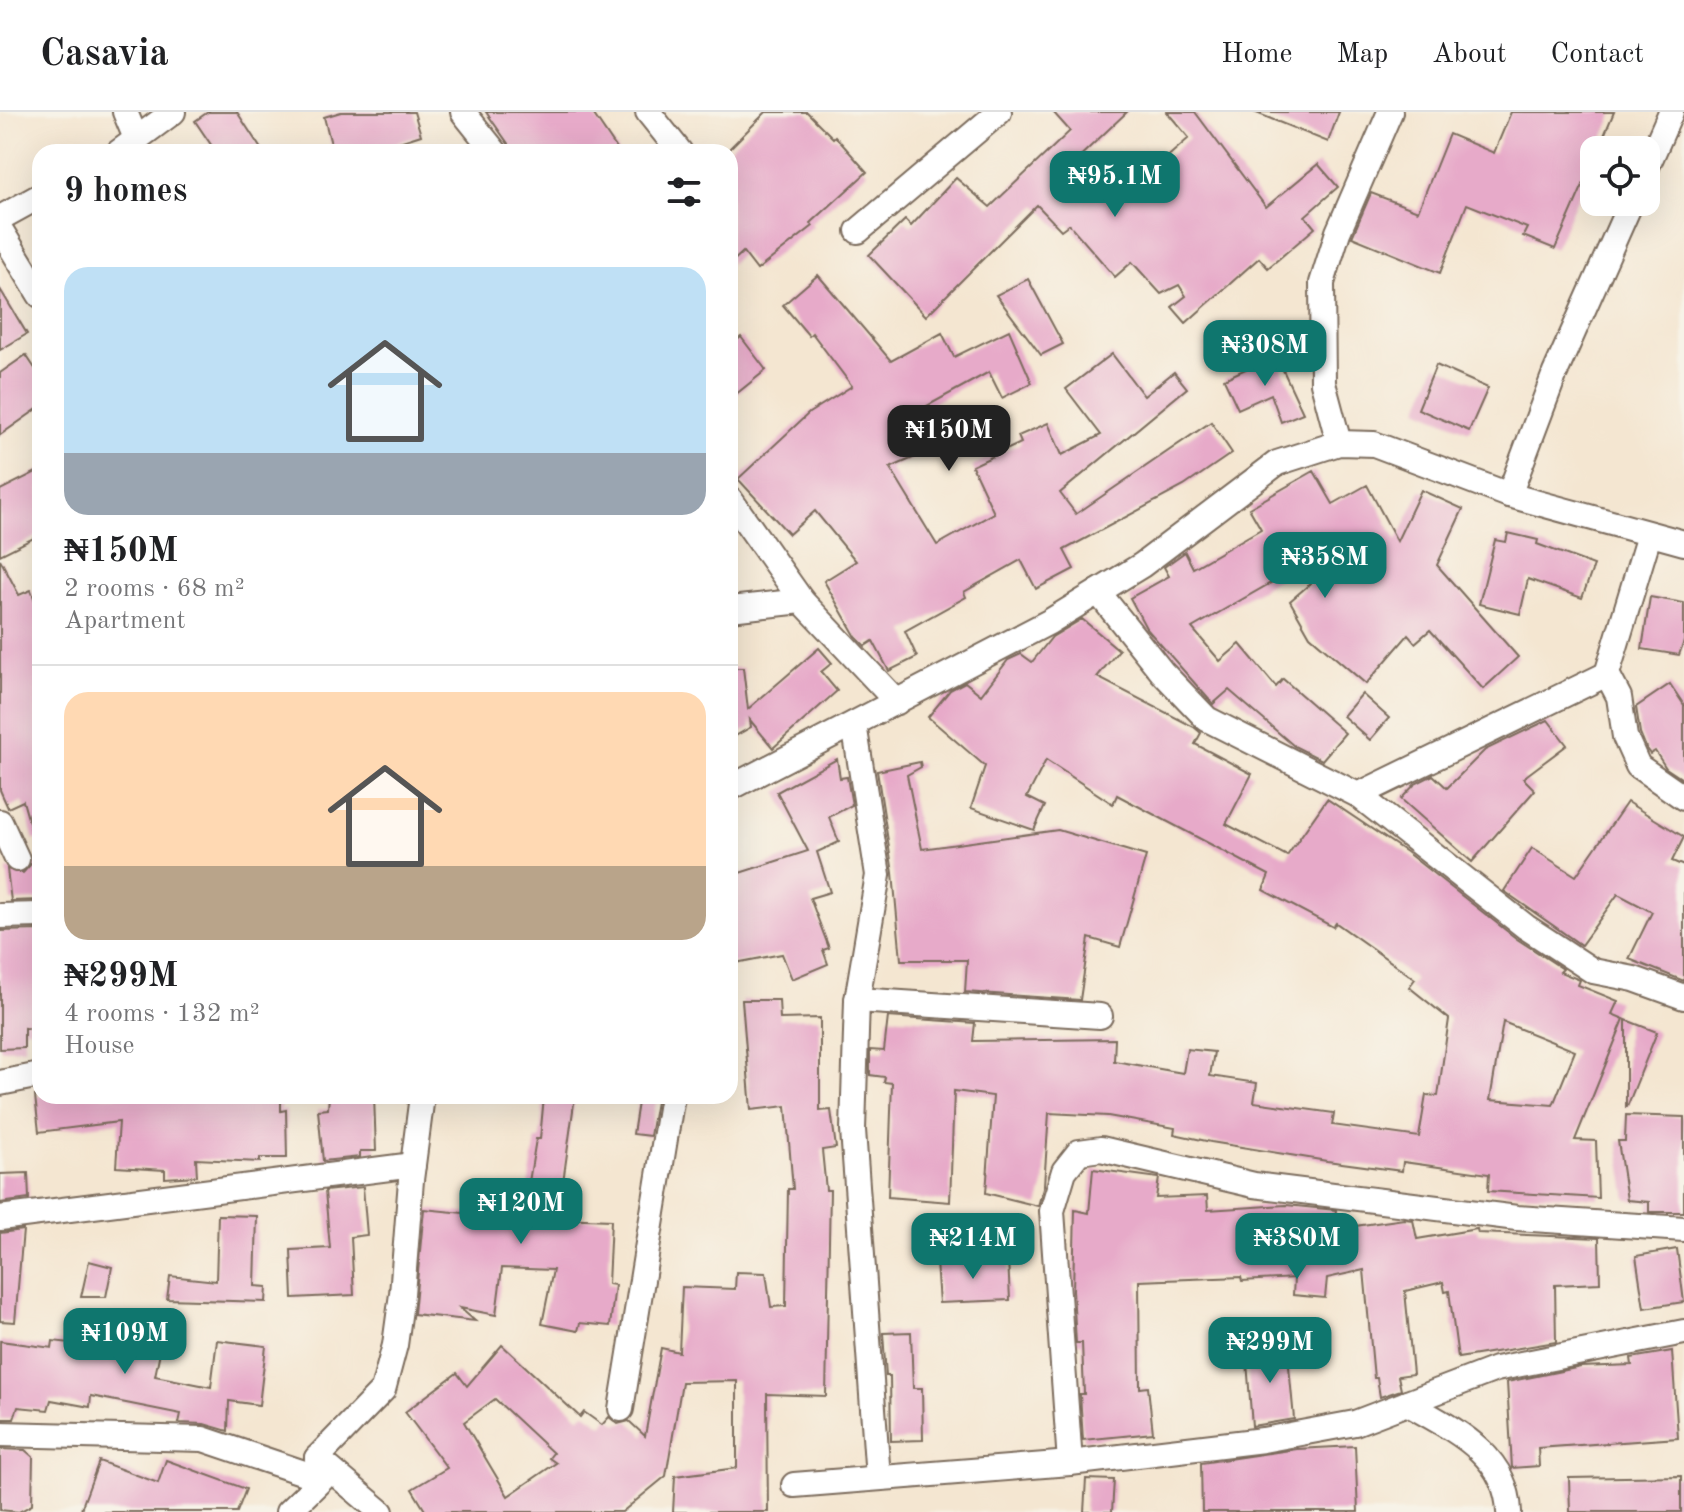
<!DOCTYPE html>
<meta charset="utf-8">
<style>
:root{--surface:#fff;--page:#f2f2f2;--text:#202124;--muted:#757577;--line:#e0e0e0;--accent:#0f766e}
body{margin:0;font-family:"Old Standard TT",serif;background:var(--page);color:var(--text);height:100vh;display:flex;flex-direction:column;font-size:30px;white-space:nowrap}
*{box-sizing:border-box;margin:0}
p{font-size:26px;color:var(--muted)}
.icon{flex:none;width:44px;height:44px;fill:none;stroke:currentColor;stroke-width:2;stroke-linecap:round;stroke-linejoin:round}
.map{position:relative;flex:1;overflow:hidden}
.details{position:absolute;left:32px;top:32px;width:706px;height:960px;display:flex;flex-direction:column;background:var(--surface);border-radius:24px;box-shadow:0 8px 32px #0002}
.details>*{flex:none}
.controls{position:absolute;left:1580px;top:24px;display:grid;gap:16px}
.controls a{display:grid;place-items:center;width:80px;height:80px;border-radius:16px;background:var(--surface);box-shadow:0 8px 32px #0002;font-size:40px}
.price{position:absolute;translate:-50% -68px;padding:0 18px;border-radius:16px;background:var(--accent);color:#fff;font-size:26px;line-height:52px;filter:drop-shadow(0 2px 4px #0008)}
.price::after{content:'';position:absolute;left:50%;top:48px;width:24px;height:18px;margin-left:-12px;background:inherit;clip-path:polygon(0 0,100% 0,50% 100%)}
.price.on{background:#222;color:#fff}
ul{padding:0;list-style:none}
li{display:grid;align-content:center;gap:16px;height:424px;padding:0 32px}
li+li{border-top:2px solid var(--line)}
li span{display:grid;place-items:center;height:248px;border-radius:24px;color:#555}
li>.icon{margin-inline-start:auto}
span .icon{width:144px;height:144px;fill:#fffc;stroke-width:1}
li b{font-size:34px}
h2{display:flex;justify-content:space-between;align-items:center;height:96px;padding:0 32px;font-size:34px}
header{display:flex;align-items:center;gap:48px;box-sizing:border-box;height:112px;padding:0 40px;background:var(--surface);border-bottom:2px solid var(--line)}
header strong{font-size:38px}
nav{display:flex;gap:44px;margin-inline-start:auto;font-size:28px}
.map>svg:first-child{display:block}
.building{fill:#e7aac9;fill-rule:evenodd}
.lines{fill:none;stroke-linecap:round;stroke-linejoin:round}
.street-casing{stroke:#7c6c5d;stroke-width:28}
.street{stroke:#fff;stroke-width:24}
</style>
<header>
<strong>Casavia</strong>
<nav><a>Home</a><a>Map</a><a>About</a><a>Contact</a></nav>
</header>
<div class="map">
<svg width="1684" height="1400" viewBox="0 0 1684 1400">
<rect width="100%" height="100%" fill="#f7f3e8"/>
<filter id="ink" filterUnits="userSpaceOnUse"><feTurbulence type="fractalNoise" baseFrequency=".0125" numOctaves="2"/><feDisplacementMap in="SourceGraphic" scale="16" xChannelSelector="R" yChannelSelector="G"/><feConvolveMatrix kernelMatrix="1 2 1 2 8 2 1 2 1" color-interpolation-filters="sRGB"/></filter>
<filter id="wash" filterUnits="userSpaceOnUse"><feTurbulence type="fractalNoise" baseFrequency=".006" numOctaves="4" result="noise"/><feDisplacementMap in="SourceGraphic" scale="32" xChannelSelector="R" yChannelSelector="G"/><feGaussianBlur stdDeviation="1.8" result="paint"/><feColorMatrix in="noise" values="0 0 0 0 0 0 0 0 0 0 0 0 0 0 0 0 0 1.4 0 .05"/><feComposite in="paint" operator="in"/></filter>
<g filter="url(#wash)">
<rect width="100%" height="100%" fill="#f4e6d1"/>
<g id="blocks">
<g class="building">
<path d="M208 0H237L263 40H216L195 9Z"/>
<path d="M341 0H414L421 23 368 40H333L324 5Z"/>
<path d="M486 0H592L619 40H514Z"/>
<path d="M766 0H807L833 26 835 24 867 60 811 111 813 114 757 158 743 140 730 152V36Z"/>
<path d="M1053 0H1127L1073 51 1113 93 1189 26 1167 0H1195L1266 95 1318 52 1338 75 1305 104 1315 116 1268 156 1259 146 1186 211 1172 195 1186 184 1179 173 1161 182 1132 150 1115 165 1069 112 1061 118 1037 93 926 204 869 143 905 108 911 114 956 66 990 95 1070 19Z"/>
<path d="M1254 0H1339L1328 30Z"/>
<path d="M1511 0H1614L1598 38H1594V48L1555 137 1523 124 1527 116 1467 92 1440 161 1352 125 1371 81 1418 99 1449 22 1494 41Z"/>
<path d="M818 163 891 249 942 221 954 245 1009 218 1032 271 1002 286 989 260 927 294 943 333 890 356 937 433 994 401 972 354 1021 331 1018 324 1048 311 1062 343 1101 323 1066 277 1112 242 1144 284 1174 260 1187 276 1060 381 1076 402 1211 310 1232 341 1184 374 1064 438 1074 457 1036 477 1021 448 964 480 966 485 905 519 917 545 889 559 873 529 865 534 856 525 824 469 856 449 815 399 789 422 738 367 809 301 852 274 812 221 809 224 783 193Z"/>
<path d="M1028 167 1063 232 1041 243 996 183Z"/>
<path d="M0 177 27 222 0 238Z"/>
<path d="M741 225 766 258 730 287V234Z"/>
<path d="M26 243 40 264V295L0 323V261Z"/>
<path d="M1276 243 1303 301 1281 310 1271 282 1238 297 1224 267Z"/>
<path d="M1436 253 1488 276 1469 319 1418 297Z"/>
<path d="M40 358V423L0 443V378Z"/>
<path d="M1314 359 1333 392 1367 373 1397 429 1421 378 1463 397 1437 453 1518 545 1483 577 1430 518 1415 531 1408 523 1366 572 1310 524 1290 489 1339 447 1332 436 1192 516 1220 549 1240 532 1276 575 1283 567 1345 621 1322 648 1294 634 1229 578 1213 592 1146 516 1130 486 1169 464 1164 455 1185 440 1193 456 1261 417 1249 396Z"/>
<path d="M1508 421 1538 428 1537 432 1594 453 1582 486 1528 467 1520 502 1479 492 1495 428 1506 430Z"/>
<path d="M0 447 19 483 31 478 40 502V727L34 728 23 689 8 696 0 678Z"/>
<path d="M1650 485 1684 491V529L1679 543 1642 537Z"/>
<path d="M1082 507 1119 538 1097 565 1194 615 1201 621 1195 632 1252 662 1226 712 1287 744 1327 687 1406 740 1517 827 1563 857 1560 860 1580 868 1578 873 1618 889 1612 902 1624 907 1575 1028 1596 1029 1598 1086 1488 1079 1489 1062 1403 1050 1402 1059 1327 1049 1211 1030 1174 1022 1175 1016 1108 1004 1049 1001 1044 1073 1038 1094 986 1081 993 984 954 979 950 1090 888 1085 892 971 884 970 885 965 870 963V938L884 939 888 905 975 911 973 929 1115 927 1114 949 1183 961 1187 937 1214 940 1210 964 1257 971 1254 990 1334 1001 1332 1013 1419 1025 1426 983 1438 984 1449 907 1409 875 1415 867 1336 811 1333 815 1263 778 1269 763 1117 683 1113 692 1046 648 1027 685 1045 694 1034 718 971 696 985 654 928 605 950 578 965 570 981 583 1008 548 1021 542 1032 550 1052 525ZM1503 910 1575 939 1553 993 1490 988Z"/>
<path d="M819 536 832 551 821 560 837 579 773 636 750 608 751 615 730 627V556H743L748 597Z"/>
<path d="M1670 572 1684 593V668L1666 656 1655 639 1650 642 1647 638 1640 621 1636 595Z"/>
<path d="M1362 582 1389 606 1370 628 1343 604Z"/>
<path d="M1548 608 1567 633 1523 666 1535 678 1472 750 1401 687 1415 672 1433 663 1447 676 1485 638Z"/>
<path d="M837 647 840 666 847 665 852 693 829 705 839 730 817 740 830 780 810 786 829 836 823 838 828 852 792 867 782 842 730 852V764L808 739 777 680Z"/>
<path d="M920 650 921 655 907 663 922 737 1058 718 1146 744 1120 835 1089 826 1080 888 965 880 967 848H901L893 761 877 659Z"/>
<path d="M1627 690 1684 725 1672 749 1684 754V869L1629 847 1652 800 1618 782 1581 833 1504 779 1532 736 1576 764Z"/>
<path d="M40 751V788L11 789 7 757 23 761 31 752Z"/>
<path d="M40 818V918L24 916V936L0 937V819Z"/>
<path d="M742 888H779L780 907 820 906V999L831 998 836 1036 822 1038 826 1078H830L826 1284 767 1282 768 1400H673L675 1364 737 1356V1269L682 1270 666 1364 622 1400H426L412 1377 447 1356 405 1300 457 1261 467 1274 502 1233 580 1305 584 1300 602 1313 609 1305 618 1312 629 1309 645 1324 661 1236 679 1240 682 1175 735 1177 736 1160 766 1161 771 1195 786 1194 788 1077H793L786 994 751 998ZM495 1287 553 1341 549 1346 556 1351 508 1384 464 1310Z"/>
<path d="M1626 908 1657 920 1627 995H1626Z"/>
<path d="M35 984H281V999L286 998 287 1046H260V1050L196 1047 197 1064 165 1066V1058L116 1055 119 1010 39 1020Z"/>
<path d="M329 984H374L376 1039H360V1045L323 1049 318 998 328 997Z"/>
<path d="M544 984H575L558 1106 611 1108 608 1172 615 1173 610 1214 580 1211 578 1219 542 1212 553 1158 502 1156 496 1203 460 1196 475 1209 414 1202 424 1097 523 1107 536 1027H540Z"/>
<path d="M639 984H657L650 1024 633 1022Z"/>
<path d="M1626 1003 1684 1005V1100H1649V1090L1627 1088 1618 1029H1625Z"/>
<path d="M1093 1057 1159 1066 1156 1086 1207 1084 1208 1098 1286 1093 1336 1098 1334 1117 1404 1107 1413 1108 1417 1127 1477 1117 1478 1121 1599 1126 1600 1171 1555 1173 1556 1230 1458 1246 1449 1179 1445 1180 1443 1170 1405 1179 1413 1262 1398 1264 1401 1278 1380 1285 1377 1266H1374L1364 1158 1327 1166 1325 1186 1293 1183 1294 1166 1242 1169 1241 1165 1139 1169 1140 1276 1148 1275 1153 1321 1083 1328 1080 1282H1084L1082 1231H1076L1073 1178 1075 1098 1089 1101Z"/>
<path d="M28 1061 29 1087 0 1091V1062Z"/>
<path d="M363 1075 367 1123 351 1125 354 1183 293 1186 291 1138 330 1136 325 1079Z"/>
<path d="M218 1103 257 1104 255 1174 267 1175 266 1190 167 1187 170 1164 216 1169Z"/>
<path d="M23 1118 15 1210 0 1209V1121Z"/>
<path d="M1677 1137 1684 1190 1644 1196 1636 1144Z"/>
<path d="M1008 1146 1010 1188 939 1191 936 1150Z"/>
<path d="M89 1149 112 1155 106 1185H81Z"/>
<path d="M75 1210 162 1230 155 1264 211 1275 217 1228 266 1234 259 1293 229 1289 228 1319 204 1312 179 1311 181 1302 91 1284 90 1295 51 1288 48 1298 18 1295 14 1307H0V1229L52 1236 53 1229 70 1231Z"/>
<path d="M911 1220 913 1276H922L923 1328 891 1329 890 1264H886L883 1221Z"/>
<path d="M1287 1233 1294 1307 1252 1314 1246 1237Z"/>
<path d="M1672 1239 1678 1326 1538 1336 1539 1354 1512 1356 1507 1270 1581 1255 1632 1253 1631 1246Z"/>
<path d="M1355 1334 1358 1400H1202L1201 1351 1297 1337Z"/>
<path d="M0 1337 25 1338 33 1345 32 1393 19 1400 0 1398Z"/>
<path d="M166 1348 246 1377 237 1400H80L99 1349 158 1371Z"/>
<path d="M1681 1364V1400H1570L1569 1366Z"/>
<path d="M1086 1367 1114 1368 1112 1400H1084Z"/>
</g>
</g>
</g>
<g filter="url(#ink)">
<use href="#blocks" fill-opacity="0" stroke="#7c6c5d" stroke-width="2"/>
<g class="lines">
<g class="street-casing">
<g id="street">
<path d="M125 0 137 29"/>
<path d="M463 0 495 40"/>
<path d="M648 0 680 40"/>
<path d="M119 40 173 0"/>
<path d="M1646 57 1671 0"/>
<path d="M0 106 40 84"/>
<path d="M0 117 40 183"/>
<path d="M858 119 999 0"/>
<path d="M1339 331 1323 271 1322 171 1338 120 1390 0"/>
<path d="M1509 383 1555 261 1631 90"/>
<path d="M730 387 802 489 897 590"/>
<path d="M1649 423 1607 562 1619 585 1625 625 1638 654 1684 686"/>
<path d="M1098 480 1162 560 1207 607 1358 683 1526 815 1593 859 1634 867 1684 885"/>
<path d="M730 497 802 489"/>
<path d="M854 612 878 763 857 888 853 1018 878 1366"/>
<path d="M730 676 1049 510 1142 453 1277 351 1339 331 1374 332 1509 383 1684 431"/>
<path d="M1358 683 1607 562"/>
<path d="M0 710 17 747"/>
<path d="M0 804 40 803"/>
<path d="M857 888 1100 904"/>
<path d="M0 971 40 963"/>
<path d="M0 1106 413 1053"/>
<path d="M1407 1291C1452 1317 1507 1341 1509 1400"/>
<path d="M621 1297 672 984"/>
<path d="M0 1322 203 1327 322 1367"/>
<path d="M317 1346 381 1400"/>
<path d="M1070 1351 1052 1099 1064 1059 1079 1040 1101 1037 1254 1073 1517 1106 1684 1117"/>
<path d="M794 1373 1070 1351 1263 1328 1355 1311 1496 1257 1684 1220"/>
<path d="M288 1400 322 1367 317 1346 383 1278 395 1233 402 1182 411 1068 422 984"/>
</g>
</g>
<use href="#street" class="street"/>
</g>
</g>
</svg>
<div class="controls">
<a><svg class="icon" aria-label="locate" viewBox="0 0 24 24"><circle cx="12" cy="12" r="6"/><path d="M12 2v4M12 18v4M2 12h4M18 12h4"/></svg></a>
</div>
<b class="price" style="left:1115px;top:107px">₦95.1M</b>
<b class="price" style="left:1265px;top:276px">₦308M</b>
<b class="price on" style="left:949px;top:361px">₦150M</b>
<b class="price" style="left:1325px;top:488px">₦358M</b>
<b class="price" style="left:521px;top:1134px">₦120M</b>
<b class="price" style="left:973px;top:1169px">₦214M</b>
<b class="price" style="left:1297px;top:1169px">₦380M</b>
<b class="price" style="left:125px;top:1264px">₦109M</b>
<b class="price" style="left:1270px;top:1273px">₦299M</b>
<section class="details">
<h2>9 homes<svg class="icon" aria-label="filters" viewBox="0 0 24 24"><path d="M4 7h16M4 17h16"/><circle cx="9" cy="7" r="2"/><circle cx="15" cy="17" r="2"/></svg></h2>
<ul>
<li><span style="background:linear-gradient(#bfe0f5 75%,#9aa5b1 0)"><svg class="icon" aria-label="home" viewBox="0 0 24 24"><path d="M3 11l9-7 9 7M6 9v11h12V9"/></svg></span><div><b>₦150M</b><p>2 rooms · 68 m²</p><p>Apartment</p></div></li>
<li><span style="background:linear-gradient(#ffd9b3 70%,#b9a48a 0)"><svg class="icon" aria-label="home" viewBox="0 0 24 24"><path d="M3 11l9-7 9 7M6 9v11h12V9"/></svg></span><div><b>₦299M</b><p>4 rooms · 132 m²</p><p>House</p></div></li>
</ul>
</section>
</div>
